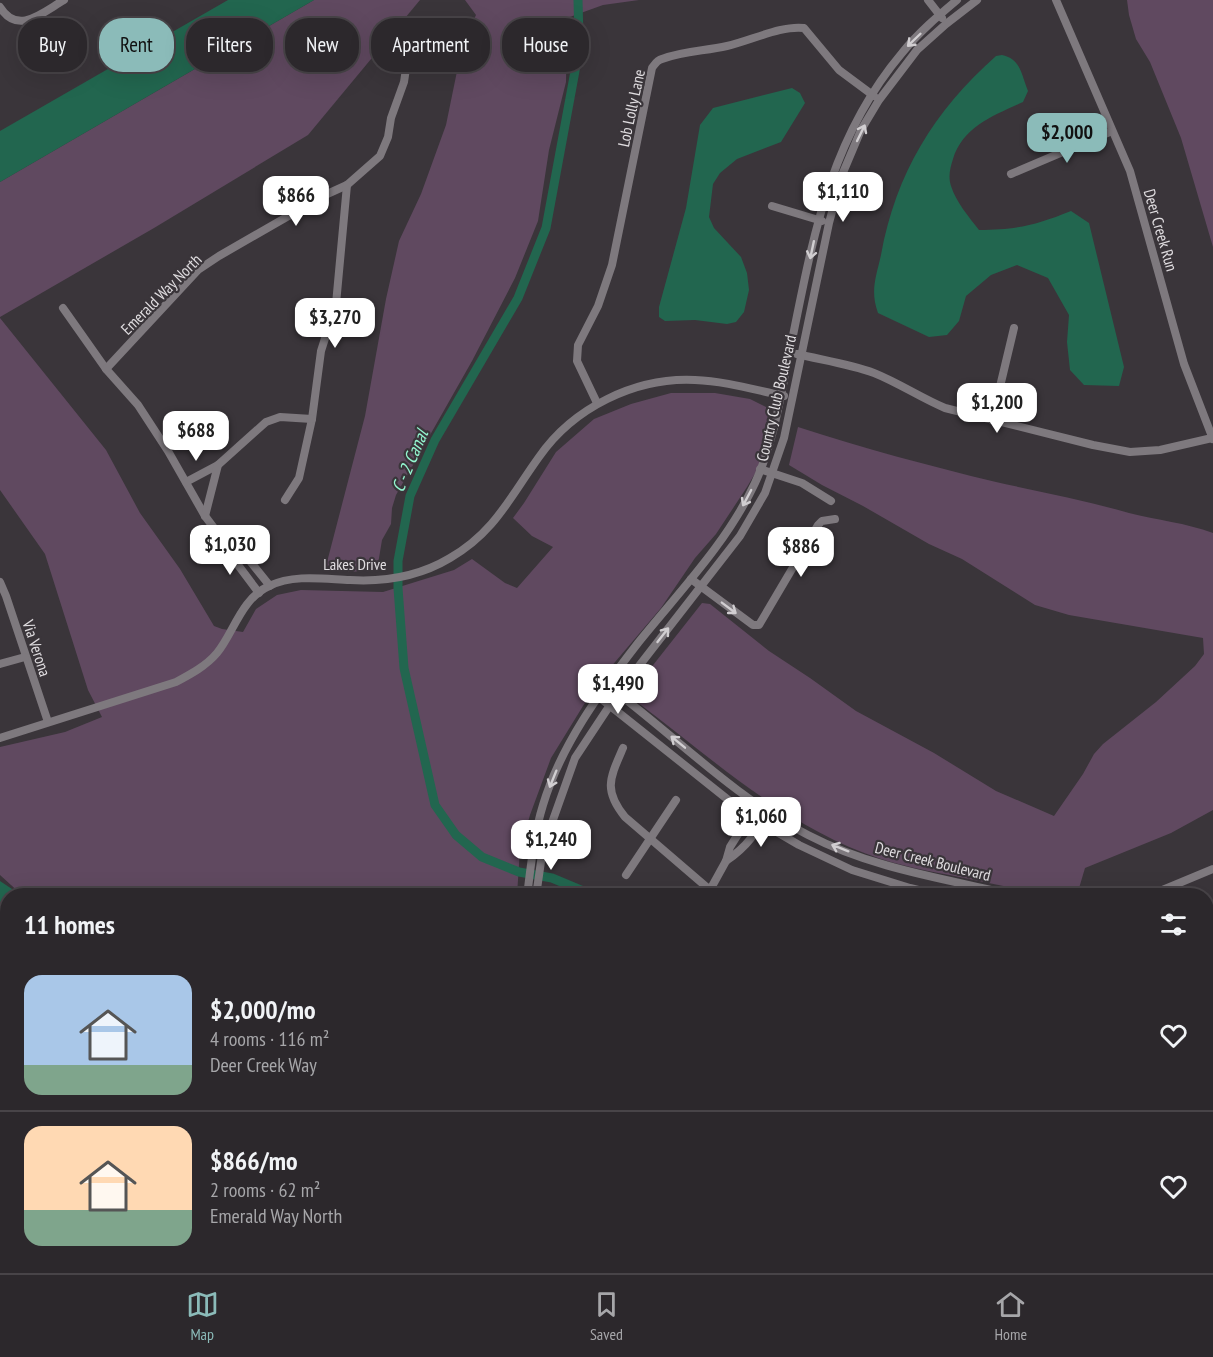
<!DOCTYPE html>
<meta charset="utf-8">
<style>
:root{--surface:#2c282c;--page:#343034;--text:#f1f3f6;--muted:#a6a6a9;--line:#484448;--accent:#8bbbb9}
body{margin:0;font-family:"PT Sans Narrow",sans-serif;background:var(--page);color:var(--text);height:100vh;display:flex;flex-direction:column;font-size:22px;white-space:nowrap}
*{box-sizing:border-box;margin:0}
p{font-size:20px;color:var(--muted)}
.icon{flex:none;width:33px;height:33px;fill:none;stroke:currentColor;stroke-width:2;stroke-linecap:round;stroke-linejoin:round}
.map{position:relative;flex:1;overflow:hidden}
.details{position:absolute;left:0px;top:888px;width:1214px;height:386px;display:flex;flex-direction:column;background:var(--surface);border-radius:24px 24px 0 0;box-shadow:0 6px 24px #0002,0 0 0 2px var(--line)}
.details>*{flex:none}
.guide{position:absolute;left:18px;top:18px;width:600px;height:54px;display:flex;gap:12px}
.price{position:absolute;translate:-50% -51px;padding:0 14px;border-radius:12px;background:#fff;color:#222;font-size:20px;line-height:39px;filter:drop-shadow(0 2px 3px #0008)}
.price::after{content:'';position:absolute;left:50%;top:36px;width:18px;height:14px;margin-left:-9px;background:inherit;clip-path:polygon(0 0,100% 0,50% 100%)}
.price.selected{background:var(--accent);color:#111}
ul{padding:0;list-style:none}
li{display:flex;align-items:center;gap:18px;height:150px;padding:0 24px}
li+li{border-top:2px solid var(--line)}
li span{display:grid;place-items:center;flex:none;width:168px;height:120px;border-radius:18px;color:#555}
li>.icon{margin-inline-start:auto}
span .icon{width:72px;height:72px;fill:#fffc;stroke-width:1}
li b{font-size:26px}
h2{display:flex;justify-content:space-between;align-items:center;height:72px;padding:0 24px;font-size:26px}
.chip{padding:0 21px;border-radius:24px;background:var(--surface);box-shadow:0 6px 24px #0002,0 0 0 2px var(--line);font-size:21px;line-height:54px}
.chip.selected{background:var(--accent);color:#111}
.menu{display:flex;justify-content:space-around;align-items:center;height:84px;border-top:2px solid var(--line);background:var(--surface);font-size:16px;color:var(--muted)}
.menu a{display:grid;justify-items:center;gap:3px}
.menu .selected{color:var(--accent)}
.map>svg:first-child{display:block}
.green{fill:#604960}
.water{fill:#22664f}
.lines{fill:none;stroke-linecap:round;stroke-linejoin:round}
.canal{stroke:#22664f;stroke-width:9}
.minor{stroke:#7e797e;stroke-width:8}
.primary{stroke:#b68bb7;stroke-width:12}
.oneway{stroke:#d1ced1}
.labels{text-anchor:middle;stroke-width:4.5;stroke-linejoin:round;paint-order:stroke}
.street-label{font-size:16px;fill:#e0dde0;stroke:#3a353a}
.water-label{font-size:18px;font-style:italic;fill:#94f7d1;stroke:#3a353a}
</style>
<div class="map">
<svg width="1213" height="1273" viewBox="0 0 1213 1273">
<rect width="100%" height="100%" fill="#3a353a"/>
<g class="green">
<path d="M314 0H420L308 135 154 228 0 317V182Z"/>
<path d="M465 0H639L603 5 567 18 566 82 549 150 538 221 515 278 472 361 396 495 392 508 391 524 382 540 377 570 349 572 326 566 365 416 386 299 399 241 421 194 446 125 463 42 476 15Z"/>
<path d="M1127 0H1213V247L1181 138 1150 62 1136 39 1129 15Z"/>
<path d="M0 318 106 450 140 513 180 569 214 626 222 629 243 632 256 609 277 595 301 590 383 592 454 570 472 559 505 583 517 588 553 547 532 536 513 518 524 503 556 452 594 419 631 404 671 393H715L750 399 766 407 770 430 763 460 747 487 716 534 695 558 661 608 604 675 583 706 551 758 530 815 520 849 517 895H22L0 875V747L65 732 102 717 88 690 45 554 0 490Z"/>
<path d="M798 427C863 448 929 466 996 482 1040 492 1085 500 1129 513 1157 520 1186 523 1213 533V810L1171 833 1085 868 1077 895C1041 896 1005 886 969 879 940 873 909 868 881 859 787 828 714 760 637 702L635 688 702 603 710 604 769 651 810 678 856 711 934 753 996 791 1054 816 1083 774 1094 754 1103 744 1156 702 1195 666 1204 654 1203 638 1069 615 1035 605 962 559 929 544 863 506 822 485 789 465Z"/>
<path d="M529 1266H675L663 1273H522Z"/>
<path d="M716 1266H805L793 1273H720Z"/>
</g>
<g class="water">
<path d="M228 0H314L0 182V131Z"/>
<path d="M1002 55C1021 59 1021 74 1028 91L1023 102C995 115 963 126 953 159 950 168 948 177 951 186 956 202 969 217 979 230 1017 230 1036 225 1071 211L1089 223 1124 367 1119 386 1084 385 1070 370 1067 342 1069 315 1048 278 1017 265 991 275 966 296 959 321 947 335 929 337 878 313C870 291 876 277 881 255 896 173 934 111 996 56Z"/>
<path d="M792 88 800 93 805 103 781 142 737 159 720 173 713 184 709 217 714 228 741 257 747 273 749 290 744 312 736 322 727 324 695 320 665 321 659 317V307L686 208 700 125 713 108Z"/>
<path d="M0 881 21 895 8 896 7 957 0 969Z"/>
<path d="M0 993 7 1010V1088L0 1092Z"/>
<path d="M1213 1094V1131L1206 1135V1098Z"/>
<path d="M918 1266H946L937 1273H905Z"/>
</g>
<g class="lines">
<path class="canal" d="M578 0 579 38 575 71 546 228 518 298 435 440 410 496 398 561V588L404 668 435 805 456 835 482 857 519 872 552 878 595 896"/>
<g class="minor">
<path d="M928 0 942 18"/>
<path d="M1056 0 1130 171 1184 364 1213 439"/>
<path d="M0 7C18 36 43 12 64 0"/>
<path d="M1011 174 1112 131"/>
<path d="M772 206 822 221"/>
<path d="M63 308 106 369 138 405 168 451 205 516 223 540 232 549 241 550 270 586"/>
<path d="M797 354C822 360 850 364 874 373 899 383 921 398 945 408L1093 445 1130 452 1160 450 1212 438"/>
<path d="M106 369 198 270 219 256 325 195 347 185 380 156 388 137 391 118 404 82 407 62 417 42"/>
<path d="M597 403 577 361 578 345 598 306 612 265 652 68C655 64 657 60 662 59 682 51 705 51 727 46 750 41 782 25 804 28L839 70 874 96"/>
<path d="M992 420 1014 328"/>
<path d="M760 469 802 483 831 501"/>
<path d="M186 482 218 465"/>
<path d="M285 500 299 478 312 419 321 351 336 304 347 185"/>
<path d="M205 516 218 465 266 422 280 417 312 419"/>
<path d="M232 549V557L259 593"/>
<path d="M691 579 753 625H759L818 525 822 521 835 519"/>
<path d="M0 582 6 596 48 722"/>
<path d="M0 664 25 657"/>
<path d="M607 685C674 735 734 797 808 835 873 869 947 879 1018 896"/>
<path d="M599 697 746 814 799 845 852 870 910 888 943 896"/>
<path d="M0 738 176 682C191 674 206 666 217 653 234 632 241 599 269 586 294 574 324 579 350 580 384 582 420 576 450 558 495 532 510 497 539 457 573 408 635 377 695 380 725 381 755 390 784 396"/>
<path d="M623 748C610 778 603 790 625 817L710 890 726 861 730 847 757 804"/>
<path d="M726 861C748 846 756 833 768 810"/>
<path d="M626 875 676 800"/>
<path d="M527 896C531 865 534 834 543 805 561 745 600 692 638 643 679 592 727 543 755 483 774 442 780 398 789 355 812 244 827 142 902 53 918 33 938 16 957 0"/>
<path d="M536 896 543 848 575 758 618 693 740 536 765 493 784 438 829 223 842 175 861 130 879 100 917 50 946 24 977 0"/>
<path d="M1148 896 1213 869"/>
<path d="M1206 978 1213 987"/>
<path d="M1206 1005 1213 1016"/>
<path d="M395 1266 398 1273"/>
<path d="M270 1273 291 1266"/>
<path d="M311 1273 329 1266"/>
</g>
<g class="primary">
<path d="M1206 1046 1213 1042"/>
<path d="M1206 1071 1213 1067"/>
<path d="M820 1273 833 1266"/>
<path d="M856 1273 868 1266"/>
</g>
</g>
<defs><path id="oneway-shaft" d="M-6 0H5M1.5-3L5.5 0L1.5 3" fill="none" stroke-width="1.6" stroke-linecap="round" stroke-linejoin="round" transform="scale(1.5)"/></defs>
<g class="oneway">
<use href="#oneway-shaft" transform="translate(914 40) rotate(136)"/>
<use href="#oneway-shaft" transform="translate(861 133) rotate(-64)"/>
<use href="#oneway-shaft" transform="translate(812 250) rotate(102)"/>
<use href="#oneway-shaft" transform="translate(747 498) rotate(118)"/>
<use href="#oneway-shaft" transform="translate(729 608) rotate(37)"/>
<use href="#oneway-shaft" transform="translate(663 635) rotate(-52)"/>
<use href="#oneway-shaft" transform="translate(678 742) rotate(-141)"/>
<use href="#oneway-shaft" transform="translate(553 779) rotate(112)"/>
<use href="#oneway-shaft" transform="translate(840 848) rotate(-158)"/>
</g>
<g class="labels">
<g class="street-label">
<text transform="translate(631 108) rotate(-78)" y="6">Lob Lolly Lane</text>
<text transform="translate(1161 230) rotate(74)" y="6">Deer Creek Run</text>
<text transform="translate(161 294) rotate(-45)" y="6">Emerald Way North</text>
<text transform="translate(776 398) rotate(-77)" y="6">Country Club Boulevard</text>
<text x="355" y="570">Lakes Drive</text>
<text transform="translate(37 648) rotate(72)" y="6">Via Verona</text>
<text transform="translate(933 861) rotate(14)" y="6">Deer Creek Boulevard</text>
</g>
<g class="water-label">
<text transform="translate(410 461) rotate(-67)" y="6">C - 2 Canal</text>
</g>
</g>
</svg>
<b class="price selected" style="left:1067px;top:164px">$2,000</b>
<b class="price" style="left:843px;top:223px">$1,110</b>
<b class="price" style="left:296px;top:227px">$866</b>
<b class="price" style="left:335px;top:349px">$3,270</b>
<b class="price" style="left:997px;top:434px">$1,200</b>
<b class="price" style="left:196px;top:462px">$688</b>
<b class="price" style="left:230px;top:576px">$1,030</b>
<b class="price" style="left:801px;top:578px">$886</b>
<b class="price" style="left:618px;top:715px">$1,490</b>
<b class="price" style="left:761px;top:848px">$1,060</b>
<b class="price" style="left:551px;top:871px">$1,240</b>
<div class="guide">
<a class="chip">Buy</a>
<a class="chip selected">Rent</a>
<a class="chip">Filters</a>
<a class="chip">New</a>
<a class="chip">Apartment</a>
<a class="chip">House</a>
</div>
<section class="details">
<h2>11 homes<svg class="icon" aria-label="filters" viewBox="0 0 24 24"><path d="M4 7h16M4 17h16"/><circle cx="9" cy="7" r="2"/><circle cx="15" cy="17" r="2"/></svg></h2>
<ul>
<li><span style="background:linear-gradient(#a9c7e8 75%,#7fa58c 0)"><svg class="icon" aria-label="home" viewBox="0 0 24 24"><path d="M3 11l9-7 9 7M6 9v11h12V9"/></svg></span><div><b>$2,000/mo</b><p>4 rooms · 116 m²</p><p>Deer Creek Way</p></div><svg class="icon" aria-label="heart" viewBox="0 0 24 24"><path d="M12 20l-8-8c-3-5 5-10 8-4 3-6 11-1 8 4z"/></svg></li>
<li><span style="background:linear-gradient(#ffd9b3 70%,#7fa58c 0)"><svg class="icon" aria-label="home" viewBox="0 0 24 24"><path d="M3 11l9-7 9 7M6 9v11h12V9"/></svg></span><div><b>$866/mo</b><p>2 rooms · 62 m²</p><p>Emerald Way North</p></div><svg class="icon" aria-label="heart" viewBox="0 0 24 24"><path d="M12 20l-8-8c-3-5 5-10 8-4 3-6 11-1 8 4z"/></svg></li>
</ul>
</section>
</div>
<nav class="menu">
<a class="selected"><svg class="icon" aria-label="map" viewBox="0 0 24 24"><path d="M3 6l6-2 6 2 6-2v14l-6 2-6-2-6 2zM9 4v14M15 6v14"/></svg>Map</a>
<a><svg class="icon" aria-label="saved" viewBox="0 0 24 24"><path d="M7 4h10v16l-5-4-5 4z"/></svg>Saved</a>
<a><svg class="icon" aria-label="home" viewBox="0 0 24 24"><path d="M3 11l9-7 9 7M6 9v11h12V9"/></svg>Home</a>
</nav>
